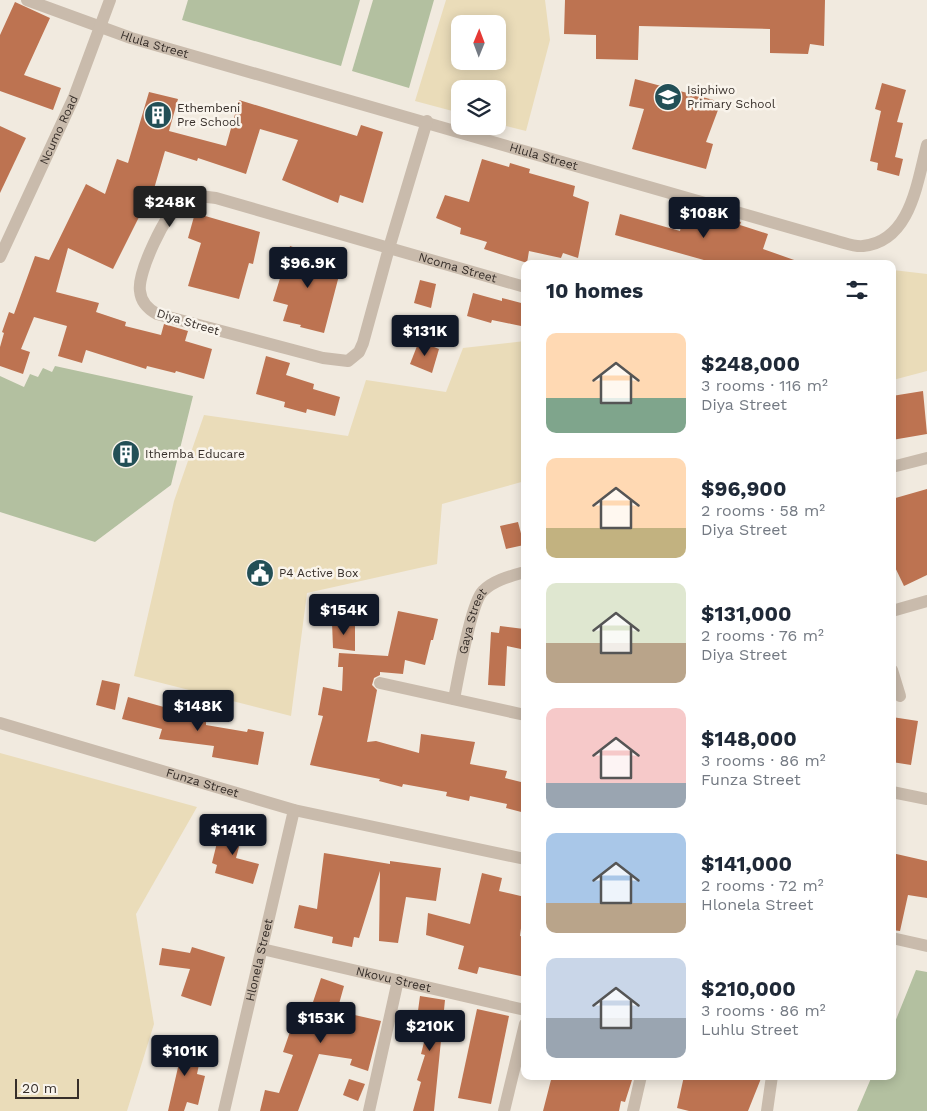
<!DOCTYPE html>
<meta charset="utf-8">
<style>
:root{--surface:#fff;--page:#f2f2f3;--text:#1f2937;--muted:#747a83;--accent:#111827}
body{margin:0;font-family:"Work Sans",sans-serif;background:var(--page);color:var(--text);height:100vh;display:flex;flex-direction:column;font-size:19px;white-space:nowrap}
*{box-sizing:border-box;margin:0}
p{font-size:16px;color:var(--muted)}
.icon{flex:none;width:28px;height:28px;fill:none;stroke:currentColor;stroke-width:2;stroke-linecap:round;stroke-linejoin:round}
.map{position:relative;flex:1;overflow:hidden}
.side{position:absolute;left:521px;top:260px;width:375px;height:820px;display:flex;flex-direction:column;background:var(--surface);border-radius:10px;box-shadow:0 2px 12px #0003}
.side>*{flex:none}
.needle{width:32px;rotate:1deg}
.tools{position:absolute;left:451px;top:15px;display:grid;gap:10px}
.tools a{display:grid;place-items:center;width:55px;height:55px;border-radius:10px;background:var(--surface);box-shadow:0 2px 12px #0003;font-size:25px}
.scale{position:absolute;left:15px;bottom:12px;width:64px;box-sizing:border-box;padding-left:5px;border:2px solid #372f2a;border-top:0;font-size:14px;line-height:18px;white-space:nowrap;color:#372f2a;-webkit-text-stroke:4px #f9f4ec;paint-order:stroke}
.price{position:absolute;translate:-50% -42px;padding:0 11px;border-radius:5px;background:var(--accent);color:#fff;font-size:16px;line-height:32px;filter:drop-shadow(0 1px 2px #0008)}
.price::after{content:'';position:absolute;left:50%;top:30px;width:15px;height:11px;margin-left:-8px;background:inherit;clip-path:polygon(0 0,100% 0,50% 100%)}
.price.selected{background:#222;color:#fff}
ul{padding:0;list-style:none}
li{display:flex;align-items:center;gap:15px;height:125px;padding:0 25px}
li span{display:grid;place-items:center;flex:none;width:140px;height:100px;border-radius:10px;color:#555}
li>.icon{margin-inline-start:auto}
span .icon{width:60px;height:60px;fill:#fffc;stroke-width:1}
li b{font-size:21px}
h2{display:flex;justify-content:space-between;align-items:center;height:60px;padding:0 25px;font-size:21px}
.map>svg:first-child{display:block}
.green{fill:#b3c0a0}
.sand{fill:#eadcb9;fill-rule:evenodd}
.building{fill:#bd7351}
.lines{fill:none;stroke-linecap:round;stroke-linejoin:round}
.minor{stroke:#c9bbac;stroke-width:12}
.labels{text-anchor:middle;stroke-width:5;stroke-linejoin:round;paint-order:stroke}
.street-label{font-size:12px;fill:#372f2a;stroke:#f9f4ec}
.poi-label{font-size:12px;fill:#372f2a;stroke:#f9f4ec;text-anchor:start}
</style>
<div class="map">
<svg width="927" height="1111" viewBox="0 0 927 1111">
<rect width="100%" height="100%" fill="#f1eadf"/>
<g class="green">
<path d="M188 0H360L341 66 182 20Z"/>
<path d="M373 0H434L409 88 352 71Z"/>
<path d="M55 366 193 396 171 485 95 542 0 512V376L24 387 30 374 38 377 43 368 52 372Z"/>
<path d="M916 970 927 972V1111H857L872 1076H892L893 1027Z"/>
</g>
<g class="sand">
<path d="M446 0H545L550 40 526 131 498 124V89H460V113L415 101ZM460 24H498V61H460Z"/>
<path d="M893 270 927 274V371L893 380Z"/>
<path d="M525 341V481L442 504 437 564 307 593 291 716 134 676 174 501 204 415 348 436 366 380 446 392 463 348Z"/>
<path d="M0 753 197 807 136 914 154 1024 127 1111H0Z"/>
</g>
<g class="building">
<path d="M565 0H825L824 46 810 44 808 54 770 53V29L639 26 638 60 596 59V35L564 34Z"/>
<path d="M15 2 50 18 24 75 61 88 53 110 0 91V35Z"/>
<path d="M635 79 721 102 706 142 713 144 706 169 632 149 644 109 629 106Z"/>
<path d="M882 83 906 90 897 122 903 123 895 157 903 159 899 176 877 170 878 163 870 161 881 111 875 109Z"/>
<path d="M149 92 178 99 169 131 226 146 239 100 357 136 361 125 383 132 363 203 340 195 338 203 282 180 298 140 260 129 246 174 198 158 197 161 165 151 149 206 145 205 113 269 68 248 56 292 99 303 96 312 126 322 125 326 161 335 164 324 188 331 185 341 212 349 204 379 176 371 175 373 147 366 146 369 86 350 82 363 58 356 67 326 34 317 21 349 30 352 23 374 0 366V347L4 333 2 332 9 312 14 314 35 256 49 260 86 184 105 194 117 159 128 163Z"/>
<path d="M0 126 26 138 0 193Z"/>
<path d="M482 159 509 167 510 163 530 169 529 173 575 186 573 196 589 202 578 258 563 253 561 258 529 251 527 263 484 249 487 242 460 234 461 228 436 218 445 195 469 202Z"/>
<path d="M685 208 741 222 740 225 768 234 763 249 797 261 796 264H718L615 235 620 214 680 231Z"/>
<path d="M195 213 260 232 253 264 249 263 239 299 188 286 201 243 188 238Z"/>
<path d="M290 246 342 264 324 333 300 327 301 325 283 321 288 305 273 301Z"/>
<path d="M420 280 436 284 431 308 414 303Z"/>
<path d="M473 293 502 301V298L525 304 521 326 492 320 491 323 467 316Z"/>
<path d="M419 341 439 349 432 373 410 364Z"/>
<path d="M266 356 290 363 286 375 314 384 313 389 340 397 335 416 307 409 306 413 284 407 285 402 256 394Z"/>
<path d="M923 391 927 434 892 440V396Z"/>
<path d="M927 489V575L904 586 892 561V499Z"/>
<path d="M518 522 524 545 506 549 500 526Z"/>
<path d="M398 611 438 619 433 640H431L425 665 405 660 403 674 380 672V675L374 678 372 685 377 690 367 742 376 741 419 753 421 734 475 742 470 764 507 771 505 778 525 783V813L506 808 507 804 470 796 469 801 446 796 447 792 403 784 402 787 379 781 380 779 310 765 323 716 318 715 323 687 342 691 343 667H338L339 653 388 656Z"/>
<path d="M332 622H355V651L333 648Z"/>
<path d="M500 626 524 629 521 649 507 646 505 686 488 685 491 632 499 633Z"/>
<path d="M102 680 120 684 115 710 96 705Z"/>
<path d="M128 697 171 709 169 717 206 722V725L247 732 248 729 264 732 258 765 212 757 214 746 159 739 162 729 122 719Z"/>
<path d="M892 717 918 721 911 765 892 762Z"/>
<path d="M222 822 244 828 236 858 259 864 253 884 215 873 217 865 212 863Z"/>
<path d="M324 853 390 864V861L441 868 436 901 406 897 398 943 379 941 380 871 359 938 354 937 352 947 332 943 333 937 294 928 299 905 317 909Z"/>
<path d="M892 853 927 861V898L908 895 900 931 892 930Z"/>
<path d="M482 873 502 878 499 891 525 897 520 936 525 937V977L479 967 477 974 458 969 464 946 426 935 428 913 470 924Z"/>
<path d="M192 947 225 957 211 1006 181 996 190 969 159 965 162 948 190 953Z"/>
<path d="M321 978 344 986 337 1011 381 1021 368 1071 350 1065 352 1059 319 1054 298 1111H260L265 1090 279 1093 293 1055 283 1052 294 1020H292L301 1002 312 1005Z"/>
<path d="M420 996 445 1000 434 1111H413L421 1082 417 1080 425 1055 421 1054 430 1019 417 1018Z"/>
<path d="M477 1009 509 1016 491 1104 458 1098Z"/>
<path d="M170 1041 186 1044 185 1051 201 1055 197 1074 205 1076 198 1105 187 1102 184 1111H168L179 1063 166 1061Z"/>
<path d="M552 1076H621L632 1080 625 1102 621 1101 619 1111H543Z"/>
<path d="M684 1076H762L748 1111H689L677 1108Z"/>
<path d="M349 1079 365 1084 358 1101 343 1095Z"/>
</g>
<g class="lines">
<g class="minor">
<path id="s1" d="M27 0 131 38 837 241C845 243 855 247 863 246 911 241 917 182 927 145"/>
<path id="s2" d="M427 121 389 248 525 287"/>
<path d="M199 196 216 198 389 248 363 343 359 352 348 361 323 358 157 314C148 309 141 302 140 291 137 273 166 212 181 202 187 198 192 197 199 196Z"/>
<path id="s3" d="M0 257 74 97 110 0"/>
<path d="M892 467 927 458"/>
<path d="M892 611 927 601"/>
<path d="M892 670 900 696"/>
<path d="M380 683 525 715"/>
<path id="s4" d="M454 699C458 679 471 602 483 591 494 580 511 576 525 572"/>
<path id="s5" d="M0 723 294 810 525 859"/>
<path d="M892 792 927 799"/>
<path d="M892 938 927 946"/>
<path id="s6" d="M262 949 525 1010"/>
<path id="s7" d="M224 1111 294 810"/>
<path d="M369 1111 398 980"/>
<path d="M504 1111 525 1024"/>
<path d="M633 1111 641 1076"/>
<path d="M767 1111 772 1076"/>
</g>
</g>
<defs>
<g id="school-disc" transform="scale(1.4375)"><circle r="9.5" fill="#224f56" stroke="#f9f4ec"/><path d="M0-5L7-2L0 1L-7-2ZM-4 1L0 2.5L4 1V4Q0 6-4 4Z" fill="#fff"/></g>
<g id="building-disc" transform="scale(1.4375)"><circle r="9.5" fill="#224f56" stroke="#f9f4ec"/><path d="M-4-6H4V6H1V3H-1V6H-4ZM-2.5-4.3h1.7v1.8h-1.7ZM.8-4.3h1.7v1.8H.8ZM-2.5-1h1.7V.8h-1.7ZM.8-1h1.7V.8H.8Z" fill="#fff"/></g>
<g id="civic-disc" transform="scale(1.4375)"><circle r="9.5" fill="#224f56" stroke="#f9f4ec"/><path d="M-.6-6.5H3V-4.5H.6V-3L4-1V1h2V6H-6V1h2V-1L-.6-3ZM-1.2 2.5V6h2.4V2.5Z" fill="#fff"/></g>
</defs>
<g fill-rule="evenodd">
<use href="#school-disc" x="668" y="97"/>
<use href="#building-disc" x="158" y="115"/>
<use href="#building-disc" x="126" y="454"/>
<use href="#civic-disc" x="260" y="573"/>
</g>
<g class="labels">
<g class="street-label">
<text dy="4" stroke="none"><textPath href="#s1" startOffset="135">Hlula Street</textPath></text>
<text dy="4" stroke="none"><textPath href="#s3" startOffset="140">Ncumo Road</textPath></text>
<text dy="4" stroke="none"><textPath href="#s1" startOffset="540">Hlula Street</textPath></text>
<text dy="4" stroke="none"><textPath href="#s2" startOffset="204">Ncoma Street</textPath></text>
<text transform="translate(188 322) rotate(17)" y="4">Diya Street</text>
<text dy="4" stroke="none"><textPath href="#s4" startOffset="80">Gaya Street</textPath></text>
<text dy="4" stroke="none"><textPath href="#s5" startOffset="211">Funza Street</textPath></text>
<text dy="4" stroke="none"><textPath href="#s7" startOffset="155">Hlonela Street</textPath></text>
<text dy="4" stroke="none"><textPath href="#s6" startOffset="135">Nkovu Street</textPath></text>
</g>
<g class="poi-label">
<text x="687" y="94">Isiphiwo<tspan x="687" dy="14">Primary School</tspan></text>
<text x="177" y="112">Ethembeni<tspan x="177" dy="14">Pre School</tspan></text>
<text x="145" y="458">Ithemba Educare</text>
<text x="279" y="577">P4 Active Box</text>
</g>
</g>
</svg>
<div class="tools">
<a><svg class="needle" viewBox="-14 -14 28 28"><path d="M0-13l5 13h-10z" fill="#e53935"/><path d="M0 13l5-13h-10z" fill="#747a83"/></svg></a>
<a><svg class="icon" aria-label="layers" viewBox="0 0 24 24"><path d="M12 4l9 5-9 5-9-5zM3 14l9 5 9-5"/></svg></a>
</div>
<div class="scale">20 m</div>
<b class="price selected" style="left:170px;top:228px">$248K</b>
<b class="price" style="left:704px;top:239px">$108K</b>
<b class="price" style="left:308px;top:289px">$96.9K</b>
<b class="price" style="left:425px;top:357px">$131K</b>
<b class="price" style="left:344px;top:636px">$154K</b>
<b class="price" style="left:198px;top:732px">$148K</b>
<b class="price" style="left:233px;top:856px">$141K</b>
<b class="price" style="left:321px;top:1044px">$153K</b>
<b class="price" style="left:430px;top:1052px">$210K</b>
<b class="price" style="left:185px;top:1077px">$101K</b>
<section class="side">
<h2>10 homes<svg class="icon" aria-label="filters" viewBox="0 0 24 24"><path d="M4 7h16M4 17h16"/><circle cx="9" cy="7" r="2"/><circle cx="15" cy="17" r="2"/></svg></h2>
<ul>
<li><span style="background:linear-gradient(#ffd9b3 65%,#7fa58c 0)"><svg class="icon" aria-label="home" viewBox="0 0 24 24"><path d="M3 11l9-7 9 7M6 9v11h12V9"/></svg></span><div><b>$248,000</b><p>3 rooms · 116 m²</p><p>Diya Street</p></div></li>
<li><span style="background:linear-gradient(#ffd9b3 70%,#c2b280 0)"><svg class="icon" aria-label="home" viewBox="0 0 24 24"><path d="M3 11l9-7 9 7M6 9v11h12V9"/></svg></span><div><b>$96,900</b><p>2 rooms · 58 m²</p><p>Diya Street</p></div></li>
<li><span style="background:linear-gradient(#dfe7d0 60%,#b9a48a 0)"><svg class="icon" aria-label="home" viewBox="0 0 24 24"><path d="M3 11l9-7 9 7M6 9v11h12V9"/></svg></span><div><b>$131,000</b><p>2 rooms · 76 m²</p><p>Diya Street</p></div></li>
<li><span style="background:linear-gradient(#f6c9c9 75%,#9aa5b1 0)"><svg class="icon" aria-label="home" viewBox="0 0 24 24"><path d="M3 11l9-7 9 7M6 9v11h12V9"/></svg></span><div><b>$148,000</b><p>3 rooms · 86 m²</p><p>Funza Street</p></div></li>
<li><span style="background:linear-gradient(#a9c7e8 70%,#b9a48a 0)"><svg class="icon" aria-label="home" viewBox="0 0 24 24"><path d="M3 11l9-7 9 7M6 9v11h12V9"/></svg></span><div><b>$141,000</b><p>2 rooms · 72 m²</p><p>Hlonela Street</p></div></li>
<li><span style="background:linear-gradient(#c9d6e8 60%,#9aa5b1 0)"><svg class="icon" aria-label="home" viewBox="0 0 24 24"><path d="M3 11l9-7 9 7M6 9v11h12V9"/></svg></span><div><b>$210,000</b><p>3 rooms · 86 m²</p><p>Luhlu Street</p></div></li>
</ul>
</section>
</div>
